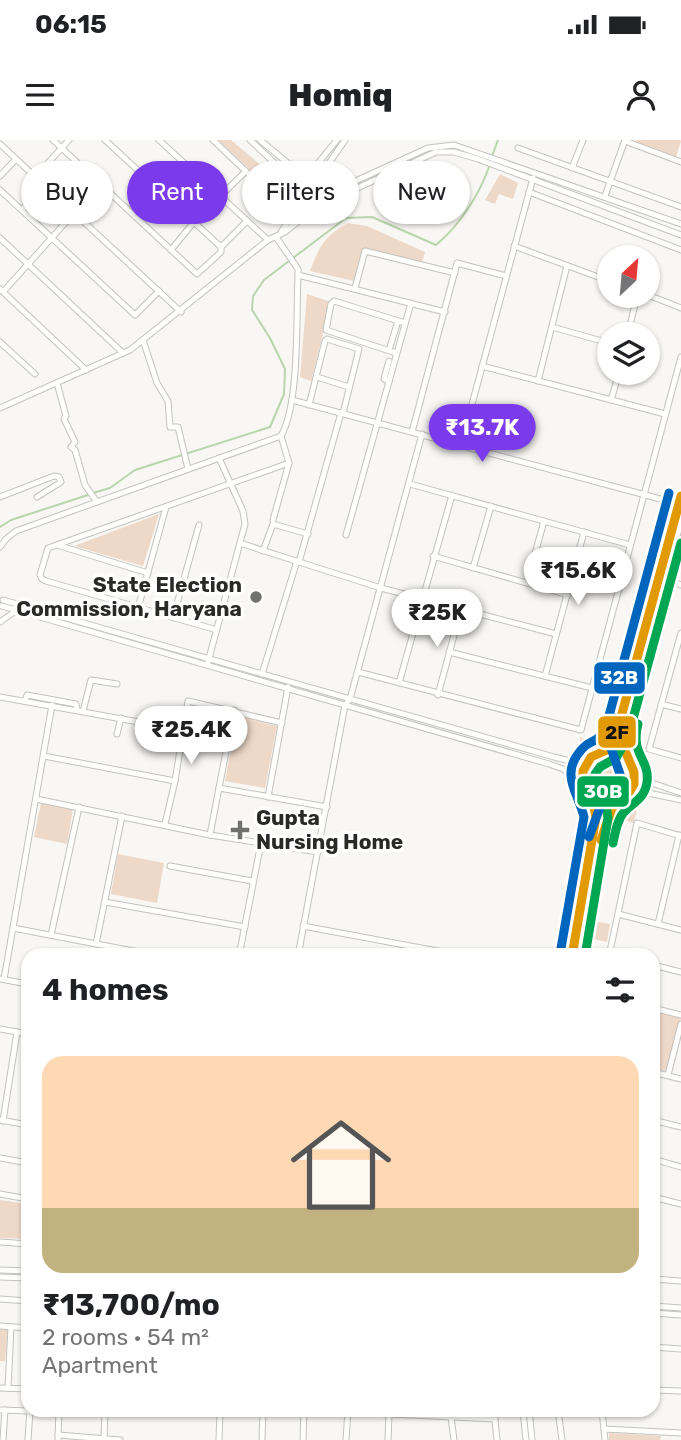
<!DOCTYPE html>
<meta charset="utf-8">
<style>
:root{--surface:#fff;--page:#f2f2f2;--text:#202124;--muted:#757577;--line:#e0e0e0;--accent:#7c3aed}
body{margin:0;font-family:Rubik,sans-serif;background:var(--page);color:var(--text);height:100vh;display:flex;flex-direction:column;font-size:26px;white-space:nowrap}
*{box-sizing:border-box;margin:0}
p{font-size:23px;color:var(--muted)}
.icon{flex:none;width:38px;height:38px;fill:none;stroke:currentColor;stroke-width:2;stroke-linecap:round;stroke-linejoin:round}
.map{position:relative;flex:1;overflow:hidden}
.side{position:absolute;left:21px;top:808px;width:639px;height:469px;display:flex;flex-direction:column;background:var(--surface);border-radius:21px;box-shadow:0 2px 5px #0004}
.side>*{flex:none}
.hud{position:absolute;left:21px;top:21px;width:640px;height:63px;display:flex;gap:14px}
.needle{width:46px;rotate:26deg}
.buttons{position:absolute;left:597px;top:105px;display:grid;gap:14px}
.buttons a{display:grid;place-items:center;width:63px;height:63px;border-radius:50%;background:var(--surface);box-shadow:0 2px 5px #0004;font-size:35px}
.price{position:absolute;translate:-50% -60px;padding:0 16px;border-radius:24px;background:#fff;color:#222;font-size:23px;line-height:46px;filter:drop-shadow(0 2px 4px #0008)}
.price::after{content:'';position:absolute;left:50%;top:42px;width:21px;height:16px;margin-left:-10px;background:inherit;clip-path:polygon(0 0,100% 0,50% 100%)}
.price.active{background:var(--accent);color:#fff}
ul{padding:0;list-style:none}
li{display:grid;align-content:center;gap:14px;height:371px;padding:0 21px}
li+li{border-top:2px solid var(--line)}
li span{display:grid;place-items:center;height:217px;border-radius:21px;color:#555}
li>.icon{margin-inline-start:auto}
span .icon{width:126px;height:126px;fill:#fffc;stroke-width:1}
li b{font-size:30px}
h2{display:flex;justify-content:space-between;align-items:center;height:84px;padding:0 21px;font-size:30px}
.pill{padding:0 24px;border-radius:32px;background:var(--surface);box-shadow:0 2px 5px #0004;font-size:24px;line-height:63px}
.pill.active{background:var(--accent);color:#fff}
.status{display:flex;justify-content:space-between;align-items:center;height:49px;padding:0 35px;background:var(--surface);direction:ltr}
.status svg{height:19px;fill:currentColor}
header{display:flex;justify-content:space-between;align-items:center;height:91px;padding:0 21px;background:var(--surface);font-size:32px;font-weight:800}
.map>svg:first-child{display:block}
.green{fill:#eed9c9}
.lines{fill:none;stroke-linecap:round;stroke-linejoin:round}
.stream{stroke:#b9d5ad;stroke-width:2}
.minor-casing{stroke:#c2c2bf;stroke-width:7}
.minor{stroke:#fefefd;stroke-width:5}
.bus-1-casing{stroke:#fff;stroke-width:14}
.bus-2-casing{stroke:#fff;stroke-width:14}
.bus-3-casing{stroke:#fff;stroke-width:14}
.bus-1{stroke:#e29a04;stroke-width:9}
.bus-2{stroke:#00a651;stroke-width:9}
.bus-3{stroke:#0065bd;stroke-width:9}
.poi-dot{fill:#71716f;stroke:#fff;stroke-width:2.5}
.labels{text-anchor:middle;stroke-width:7;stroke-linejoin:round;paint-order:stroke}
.poi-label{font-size:21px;font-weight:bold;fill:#292927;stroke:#fff;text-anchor:end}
.line-badge{stroke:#fff;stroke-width:2.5}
.badge-label{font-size:19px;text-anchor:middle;font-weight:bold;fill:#fff}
.pale-badge-label{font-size:19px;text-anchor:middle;font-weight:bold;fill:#111}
</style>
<div class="status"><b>06:15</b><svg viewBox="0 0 49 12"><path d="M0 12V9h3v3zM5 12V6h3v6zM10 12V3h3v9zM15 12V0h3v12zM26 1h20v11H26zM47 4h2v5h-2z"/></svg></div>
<header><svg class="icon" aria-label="menu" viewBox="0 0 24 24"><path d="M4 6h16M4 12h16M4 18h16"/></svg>Homiq<svg class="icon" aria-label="person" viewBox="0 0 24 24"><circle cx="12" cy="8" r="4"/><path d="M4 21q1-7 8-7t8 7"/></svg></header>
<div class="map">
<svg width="681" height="1300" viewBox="0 0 681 1300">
<rect width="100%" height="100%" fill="#f8f7f4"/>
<g class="green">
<path d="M218 0H231L282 43 283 60Z"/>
<path d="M637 0H680L681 1 676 17 636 2Z"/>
<path d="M500 34 518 43 513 59 499 54 495 64 485 60Z"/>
<path d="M348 83 367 86 425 112 422 123 363 108 354 141 310 131C320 106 323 97 348 83Z"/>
<path d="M307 154 331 162 311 241 300 237Z"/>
<path d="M159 374 143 426 74 406Z"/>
<path d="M237 576 277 586 265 648 225 641Z"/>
<path d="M580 597 601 603 580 614Z"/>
<circle cx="608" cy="637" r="17"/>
<path d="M639 660 634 683 615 678C620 668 628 662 639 660Z"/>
<path d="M41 663 73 669 67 704 34 697Z"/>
<path d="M118 714 164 723 157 763 111 754Z"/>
<path d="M593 781 610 784 607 802 590 798Z"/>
<path d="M653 871 681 878 666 932 653 929Z"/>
<path d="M0 1060 28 1064V1099L0 1098Z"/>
<path d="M0 1188H8L5 1221H0Z"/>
<path d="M609 1293 661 1296 660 1300H609Z"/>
</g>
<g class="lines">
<g class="stream">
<path d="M492 16 498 0"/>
<path d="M293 118 346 78 372 77 436 105C460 85 480 54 490 24"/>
<path d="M93 353 110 348 135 330 270 287 284 254 285 229 270 198 252 170 253 156 264 140 289 121"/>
<path d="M0 387 11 380 88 355"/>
</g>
<g class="minor-casing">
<g id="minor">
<path d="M53 0 197 134 221 112V107L247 81"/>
<path d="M105 0 221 107"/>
<path d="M159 0 268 100"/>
<path d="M213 0 273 57"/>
<path d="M250 0 298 45"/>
<path d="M260 0 306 38 337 0"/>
<path d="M625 1 681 22"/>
<path d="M0 4 181 172"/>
<path d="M518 8 681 67"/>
<path d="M572 28 583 0"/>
<path d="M0 36 16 19"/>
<path d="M35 37 69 0"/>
<circle cx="311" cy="53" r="16"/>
<path d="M318 39 345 0"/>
<path d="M325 46 349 44 428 8 454 5 681 84"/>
<path d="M0 50 135 175 159 151"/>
<path d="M529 52 681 110"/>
<path d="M605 56 625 0"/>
<path d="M22 70 43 44"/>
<path d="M281 92 295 72 297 61"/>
<path d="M0 98 123 213"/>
<path d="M514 106 609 141"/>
<path d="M171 110 194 82 246 31"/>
<path d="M298 135 445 172"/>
<path d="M355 148 365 111 455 133"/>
<path d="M0 149 86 230"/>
<path d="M3 152 74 73"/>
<path d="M648 155 681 168"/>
<path d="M552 187 609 203"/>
<path d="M628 194 637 156"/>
<path d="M143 200 157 243 168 261 170 287H178L188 329"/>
<path d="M0 202 35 234"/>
<path d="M389 210 398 181"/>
<path d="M396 213 326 190 331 164 334 161 405 183"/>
<path d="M389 221 384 239 389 241"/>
<path d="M482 226 665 274"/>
<path d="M317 237 349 247"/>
<path d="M538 241 567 126"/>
<path d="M57 243 66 276 64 279 75 302 71 307 75 310 85 345 97 362"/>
<path d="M292 260 679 364"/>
<path d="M611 260 619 233"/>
<path d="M309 265 325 201 327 199 359 209 343 273"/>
<path d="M0 268 130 210 268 100 285 92 316 67 436 12H454L478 19 681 95"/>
<path d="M412 292 457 123 506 136"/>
<path d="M461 305 533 38"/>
<path d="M410 344 630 405"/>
<path d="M0 357 54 336 59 337 61 342 37 357"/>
<path d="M273 380 289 323"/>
<path d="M346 395 411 163"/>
<path d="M240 403 299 422 341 273"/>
<path d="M57 405 148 433"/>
<path d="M0 407 6 399 16 391 281 296C300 263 296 176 298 135V129L276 97"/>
<path d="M263 411 273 384 308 394"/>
<path d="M433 416 568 455"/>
<path d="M299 422 381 448 556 494"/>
<path d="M473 428 491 366"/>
<path d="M665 439 681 445"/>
<path d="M527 443 544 381"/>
<path d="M3 460 554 617 570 621 588 620"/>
<path d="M2 466 549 624 563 629 583 642"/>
<path d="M138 468 166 367"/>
<path d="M173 478 199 385"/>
<path d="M0 482 17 470"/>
<path d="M217 490 46 441 42 439 40 435 48 408 289 323 281 296"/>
<path d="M681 493 649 609 681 618"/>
<path d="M449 512 592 548"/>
<path d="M208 522 245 384 243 371 219 318"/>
<path d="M358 532 581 590 681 217"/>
<path d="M262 534 297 421"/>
<path d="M545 536 584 392"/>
<path d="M399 543 452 355"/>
<path d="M438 555 461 469"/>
<path d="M0 557 183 590"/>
<path d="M25 561 27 555 76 564 77 570"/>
<path d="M661 564 681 569"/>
<path d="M83 571 91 540 117 544"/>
<path d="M117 594 121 578"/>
<path d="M607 610 617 592 681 356"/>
<circle cx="609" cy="637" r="26"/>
<path d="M44 616 175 641"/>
<path d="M626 617 623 594 681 382"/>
<path d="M635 629 646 641 681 653"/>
<path d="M219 648 327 667"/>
<path d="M629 653 644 652 681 660"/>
<path d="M268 657 288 547"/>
<path d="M36 659 210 695 318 712"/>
<path d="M165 684 175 641 188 561 282 583"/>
<path d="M210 695 234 570"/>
<path d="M170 726 252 741"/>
<path d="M105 762 245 787"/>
<path d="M618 774 681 790"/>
<path d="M658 784 679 695"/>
<path d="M303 786 464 816"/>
<path d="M13 788 159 816"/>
<path d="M51 795 79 667"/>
<path d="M96 804 122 676"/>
<path d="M239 816 261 703"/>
<path d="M298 816 345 565 350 559 422 294"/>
<path d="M572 816 594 695 596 677 592 657"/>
<path d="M580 816C588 772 594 696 618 661"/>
<path d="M609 816 637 683 681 696"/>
<path d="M653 825 681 832"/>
<path d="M0 839 28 844"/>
<path d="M4 839 52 565"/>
<path d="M653 868 681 875"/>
<path d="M0 889 28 894"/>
<path d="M653 932 681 939"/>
<path d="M668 935 681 884"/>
<path d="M0 980 28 985"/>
<path d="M653 980 681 987"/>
<path d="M3 981 17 892"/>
<path d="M0 1018 28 1023"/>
<path d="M653 1019 681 1027"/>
<path d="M0 1054 28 1059"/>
<path d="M653 1057 681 1064"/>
<path d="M0 1102 28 1104"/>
<path d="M0 1130 28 1131"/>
<path d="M0 1137 28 1138"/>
<path d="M653 1139 681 1141"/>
<path d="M0 1159 28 1161"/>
<path d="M653 1166 681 1168"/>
<path d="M653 1173 681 1175"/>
<path d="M0 1186 28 1188"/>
<path d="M653 1207 681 1209"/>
<path d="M0 1248 28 1249"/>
<path d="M8 1248 11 1187"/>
<path d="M653 1250 681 1251"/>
<path d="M0 1270 30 1271"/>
<path d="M494 1270 497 1300"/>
<path d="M523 1270 526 1300"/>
<path d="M529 1270 532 1300"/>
<path d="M558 1270 562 1300"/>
<path d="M602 1270 605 1300"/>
<path d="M348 1272 495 1279"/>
<path d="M451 1277 454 1300"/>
<path d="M604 1289 681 1293"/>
<path d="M58 1295 120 1300"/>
<path d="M3 1300 5 1270"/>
<path d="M28 1300 30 1270"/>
<path d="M58 1300 59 1270"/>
<path d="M104 1300 105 1270"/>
<path d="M219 1300 220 1270"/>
<path d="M262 1300 263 1270"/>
<path d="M303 1300 304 1270"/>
<path d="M346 1300 348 1270"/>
<path d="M388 1300 389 1274"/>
</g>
</g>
<use href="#minor" class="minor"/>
<g class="bus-1-casing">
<g id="bus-1">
<path d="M601 700 612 668 630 651 634 644V632L623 606 626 581"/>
<path d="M572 816 596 677 592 657 583 642V631L591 617 607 610 617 592 681 356"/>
</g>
</g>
<g class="bus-2-casing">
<g id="bus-2">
<path d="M613 703C615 693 617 680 624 672 634 662 645 658 647 642 650 619 630 615 638 584"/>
<path d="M585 816 608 678 604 653 595 639V634L600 627 616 618 628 597 681 403"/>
</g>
</g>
<g class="bus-3-casing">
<g id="bus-3">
<path d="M589 697 602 662 622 640 611 608 614 578"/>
<path d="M560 814 584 677C578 652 559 634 582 609 592 598 595 606 606 587L669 353"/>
</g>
</g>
<use href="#bus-1" class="bus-1"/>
<use href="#bus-2" class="bus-2"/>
<use href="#bus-3" class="bus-3"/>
</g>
<g class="poi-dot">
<circle cx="256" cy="457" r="7"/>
<path d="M236.5 679.5h7v7h7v7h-7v7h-7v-7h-7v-7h7z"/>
</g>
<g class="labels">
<g class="poi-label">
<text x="242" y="452">State Election<tspan x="242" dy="24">Commission, Haryana</tspan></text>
<text x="256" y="685" text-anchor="start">Gupta<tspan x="256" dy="24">Nursing Home</tspan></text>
</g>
</g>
<g class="line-badge">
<rect x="593" y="521" width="53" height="34" rx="7" fill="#0065bd"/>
<rect x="597" y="575" width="40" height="34" rx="7" fill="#e29a04"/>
<rect x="576" y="635" width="54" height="33" rx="7" fill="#00a651"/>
</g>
<g class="badge-label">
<text x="619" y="544">32B</text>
<text x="603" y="658">30B</text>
</g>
<g class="pale-badge-label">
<text x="617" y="599">2F</text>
</g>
</svg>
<div class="buttons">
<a><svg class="needle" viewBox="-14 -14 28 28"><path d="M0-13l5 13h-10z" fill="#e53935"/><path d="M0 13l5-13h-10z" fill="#757577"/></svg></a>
<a><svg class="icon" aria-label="layers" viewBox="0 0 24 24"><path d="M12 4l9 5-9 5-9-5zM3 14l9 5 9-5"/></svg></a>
</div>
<b class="price active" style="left:482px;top:324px">₹13.7K</b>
<b class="price" style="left:578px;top:467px">₹15.6K</b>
<b class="price" style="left:437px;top:509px">₹25K</b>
<b class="price" style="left:191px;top:626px">₹25.4K</b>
<div class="hud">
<a class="pill">Buy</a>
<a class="pill active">Rent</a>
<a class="pill">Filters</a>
<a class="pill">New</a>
</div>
<section class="side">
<h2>4 homes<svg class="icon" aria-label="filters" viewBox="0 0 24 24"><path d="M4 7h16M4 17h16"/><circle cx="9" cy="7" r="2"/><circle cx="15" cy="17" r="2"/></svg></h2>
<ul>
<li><span style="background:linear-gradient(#ffd9b3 70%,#c2b280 0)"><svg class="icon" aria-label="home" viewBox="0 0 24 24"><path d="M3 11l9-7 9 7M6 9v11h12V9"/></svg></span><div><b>₹13,700/mo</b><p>2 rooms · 54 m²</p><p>Apartment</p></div></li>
</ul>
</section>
</div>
